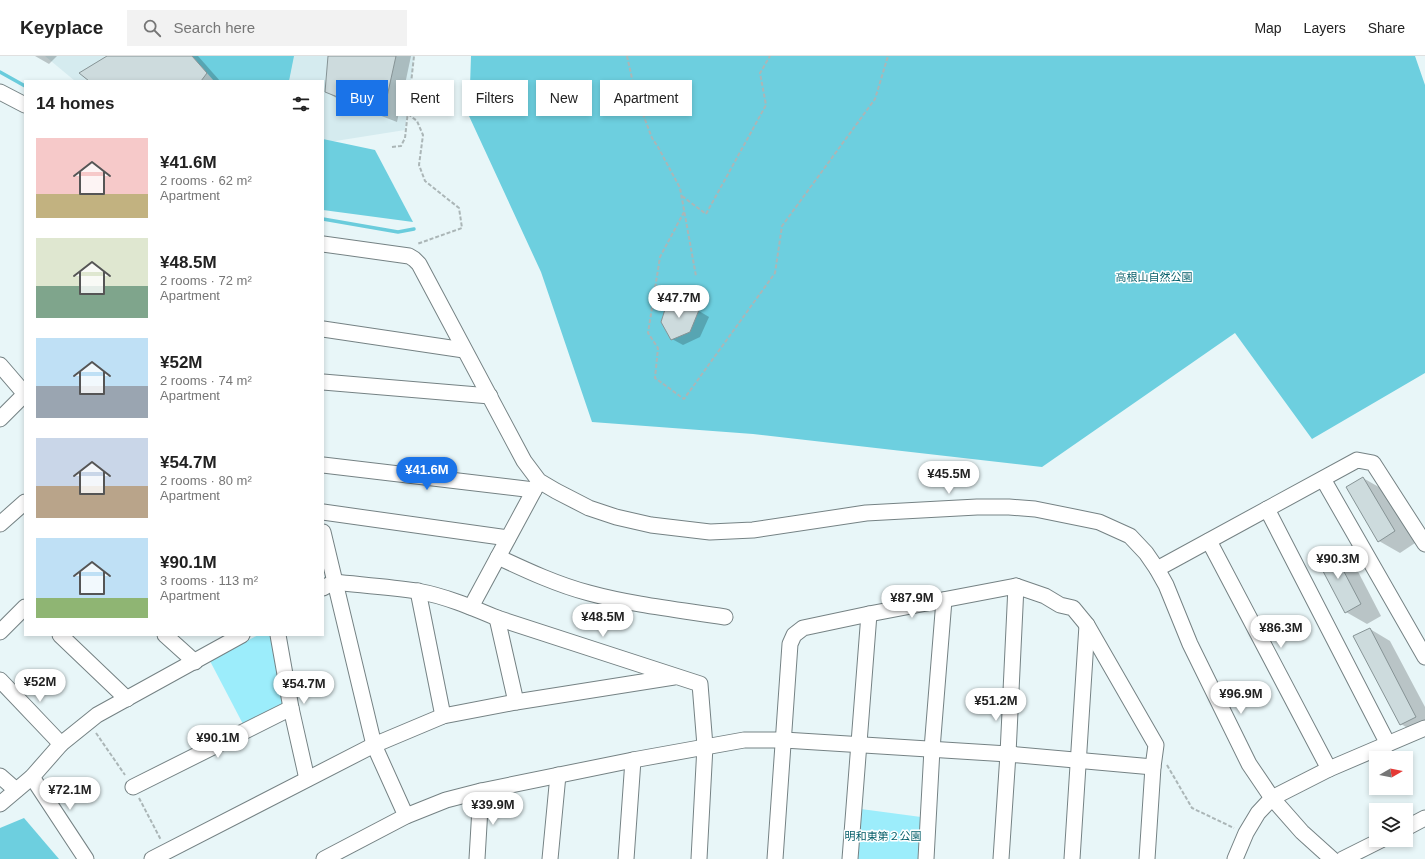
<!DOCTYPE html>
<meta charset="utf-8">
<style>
:root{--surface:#fff;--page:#f2f2f2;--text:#222;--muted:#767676;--line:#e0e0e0;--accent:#1a73e8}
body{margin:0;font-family:Arial,"Noto Sans JP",sans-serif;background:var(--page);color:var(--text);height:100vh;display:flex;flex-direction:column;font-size:15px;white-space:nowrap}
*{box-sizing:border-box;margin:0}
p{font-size:13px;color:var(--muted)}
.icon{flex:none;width:22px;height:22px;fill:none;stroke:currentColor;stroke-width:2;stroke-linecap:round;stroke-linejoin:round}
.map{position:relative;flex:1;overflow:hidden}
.details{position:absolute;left:24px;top:24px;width:300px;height:556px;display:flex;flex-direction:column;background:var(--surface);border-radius:0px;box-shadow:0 2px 6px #0003}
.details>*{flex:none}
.guide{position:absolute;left:336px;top:24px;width:380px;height:36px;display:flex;gap:8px}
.needle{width:26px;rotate:81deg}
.fabs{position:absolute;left:1369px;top:695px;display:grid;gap:8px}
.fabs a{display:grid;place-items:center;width:44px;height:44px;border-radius:0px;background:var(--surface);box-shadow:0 2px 6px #0003;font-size:20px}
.price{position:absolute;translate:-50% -34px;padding:0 9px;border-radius:14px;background:#fff;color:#222;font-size:13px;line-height:26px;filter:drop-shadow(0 1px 2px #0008)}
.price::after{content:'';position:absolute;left:50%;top:24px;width:12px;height:9px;margin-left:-6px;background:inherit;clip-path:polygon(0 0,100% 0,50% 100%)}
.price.selected{background:var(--accent);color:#fff}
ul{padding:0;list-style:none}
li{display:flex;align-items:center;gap:12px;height:100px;padding:0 12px}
li span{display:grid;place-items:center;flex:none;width:112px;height:80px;border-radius:0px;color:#555}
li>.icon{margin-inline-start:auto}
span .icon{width:48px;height:48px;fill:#fffc;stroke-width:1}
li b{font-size:17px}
h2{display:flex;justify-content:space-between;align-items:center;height:48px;padding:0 12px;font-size:17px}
.tag{padding:0 14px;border-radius:0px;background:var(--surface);box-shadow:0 2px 6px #0003;font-size:14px;line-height:36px}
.tag.selected{background:var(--accent);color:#fff}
header{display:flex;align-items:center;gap:24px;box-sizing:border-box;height:56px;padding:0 20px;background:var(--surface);border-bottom:1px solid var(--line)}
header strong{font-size:19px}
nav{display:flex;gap:22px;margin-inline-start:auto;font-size:14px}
.search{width:280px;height:36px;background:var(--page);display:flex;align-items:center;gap:10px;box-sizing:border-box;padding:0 14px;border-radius:0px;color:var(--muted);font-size:15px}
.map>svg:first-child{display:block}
.built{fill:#d5ebef}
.green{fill:#9cedfb}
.forest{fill:#6dcfdf}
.shadow{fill:#0003}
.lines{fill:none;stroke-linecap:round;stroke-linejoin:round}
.stream{stroke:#6accdc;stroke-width:3.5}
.building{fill:#cddbdd;stroke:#869395}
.minor-casing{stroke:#758284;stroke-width:17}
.path{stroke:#abb6b7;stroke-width:2;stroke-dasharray:4 2;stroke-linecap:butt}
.minor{stroke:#fff;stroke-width:15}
.labels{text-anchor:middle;stroke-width:3;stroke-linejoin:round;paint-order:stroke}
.park-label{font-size:11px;fill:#045e69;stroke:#fff}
</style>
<header>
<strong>Keyplace</strong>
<div class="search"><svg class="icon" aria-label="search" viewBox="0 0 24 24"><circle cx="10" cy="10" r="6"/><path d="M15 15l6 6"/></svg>Search here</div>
<nav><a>Map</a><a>Layers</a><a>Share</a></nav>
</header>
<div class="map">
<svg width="1425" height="803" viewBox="0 0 1425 803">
<rect width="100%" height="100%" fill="#e8f6f8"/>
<path class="built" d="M45 0H414L405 74 323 87V25H75Z"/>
<g class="green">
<path d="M258 579H272L286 650 244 670 210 605Z"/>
<path d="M861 753 921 761 920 803H858Z"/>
</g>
<g class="forest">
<path d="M192 0H294L289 25H214Z"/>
<path d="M471 0H1415L1425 29V317L1312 383 1235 277 1042 411 753 378 592 366 541 216 469 60Z"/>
<path d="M323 83 375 94 413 166 323 154Z"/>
<path d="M24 762 59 803H0V772Z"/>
</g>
<g class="shadow">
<path d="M35 0H57L49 8Z"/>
<path d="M109 0H198L220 25H91Z"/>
<path d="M329 0H411L397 66 340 44 326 36Z"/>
<path d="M684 246 709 261 700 281 683 289 672 283Z"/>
<path d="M1363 422 1384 434 1415 487 1400 497 1379 485Z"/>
<path d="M1331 492 1352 504 1381 560 1367 568 1346 556Z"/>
<path d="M1370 573 1390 585 1425 651V678L1421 680 1401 668Z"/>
</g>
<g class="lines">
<g class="stream">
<path d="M0 16 25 30"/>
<path d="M323 163 398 176 414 173"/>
</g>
</g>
<g class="building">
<path d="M107 0H192L207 17 201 25H89L79 17Z"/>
<path d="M328 0H396L383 59 325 36Z"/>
<path d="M684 245 699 254 690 276 671 284 661 266 667 247Z"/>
<path d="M1363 421 1395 475 1378 486 1346 431Z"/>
<path d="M1331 491 1361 548 1345 557 1315 500Z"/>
<path d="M1370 572 1416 661 1400 669 1353 580Z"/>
</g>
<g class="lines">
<g class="minor-casing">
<g id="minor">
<path d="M0 36 25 49"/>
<path d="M323 188 409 200 414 203 419 208 524 405 539 425 556 435 589 452 616 461 651 469 710 476 753 474 866 457 977 451H1009L1035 453 1099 466 1130 480 1146 497 1157 513 1166 529 1190 588 1249 708 1272 742 1302 776 1332 803"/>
<path d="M323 273 464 294"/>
<path d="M0 309 25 338"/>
<path d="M323 326 490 340"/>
<path d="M0 363 25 338"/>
<path d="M323 409 534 434"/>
<path d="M1323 423 1425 601"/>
<path d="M1267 453 1388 688"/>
<path d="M323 456 508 482"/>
<path d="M0 468 25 446"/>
<path d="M323 476 374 689 406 760"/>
<path d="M1209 485 1329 713"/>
<path d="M498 501C528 515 558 529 589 537 633 549 680 554 725 561"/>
<path d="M1157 513 1357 404 1373 407 1425 488"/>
<path d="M323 532 334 526C362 529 390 531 417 535 445 540 471 551 497 562L700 628 705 690 699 803"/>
<path d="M418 535 443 660"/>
<path d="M471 551 538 427"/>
<path d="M497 562 516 646"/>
<path d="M0 576 25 551"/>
<path d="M60 579 127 643"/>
<path d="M165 579 195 606"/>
<path d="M278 579 291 652 307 723"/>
<path d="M0 624 61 688"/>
<path d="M0 720 16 734"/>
<path d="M32 721 86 803"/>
<path d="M133 731 291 652"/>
<path d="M0 748 32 721 61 688 97 659 242 579"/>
<path d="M1406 772 1425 762"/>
<path d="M152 803 374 689 443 660 516 646 674 621"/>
<path d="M324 803 406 760 446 744 481 735 633 704 744 684H784L1008 698 1153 711"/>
<path d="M477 803 481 735"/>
<path d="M550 803 558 719"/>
<path d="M626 803 633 704"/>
<path d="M775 803 790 588 794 579 803 572 869 558 1016 530 1045 540 1060 549 1073 552 1087 569 1156 689 1153 711 1147 803"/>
<path d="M850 803 869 558"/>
<path d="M926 803 932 693 944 544"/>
<path d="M1001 803 1008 698 1016 530"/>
<path d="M1072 803 1087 569"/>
<path d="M1235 803 1246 777 1258 757 1272 742 1329 713 1425 672"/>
<path d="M1343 803 1381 784"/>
</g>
</g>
<g class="path">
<path d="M627 0 636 40 652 82 658 91 680 132 696 220"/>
<path d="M408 58 417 65 423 79 419 109 425 125 459 152 462 172 417 188"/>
<path d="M392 91 401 90 405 82 414 0"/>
<path d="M682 140 706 158 766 49 760 17 770 0"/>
<path d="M684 156 660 201 648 277 658 292 655 322 684 343 775 217 782 170 875 43 888 0"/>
<path d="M96 677 125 719"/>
<path d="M1167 709 1192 752 1234 772"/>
<path d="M139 742 161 784"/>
</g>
<use href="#minor" class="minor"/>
</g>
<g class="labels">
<g class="park-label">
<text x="1154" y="225">高根山自然公園</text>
<text x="883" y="784">明和東第２公園</text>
</g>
</g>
</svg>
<div class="fabs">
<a><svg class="needle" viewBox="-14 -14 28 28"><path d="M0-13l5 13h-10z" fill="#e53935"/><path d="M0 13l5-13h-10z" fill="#767676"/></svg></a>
<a><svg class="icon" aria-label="layers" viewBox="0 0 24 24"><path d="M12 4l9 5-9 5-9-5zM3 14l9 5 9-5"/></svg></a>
</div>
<b class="price" style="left:679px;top:263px">¥47.7M</b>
<b class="price selected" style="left:427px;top:435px">¥41.6M</b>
<b class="price" style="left:949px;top:439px">¥45.5M</b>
<b class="price" style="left:1338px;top:524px">¥90.3M</b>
<b class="price" style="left:912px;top:563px">¥87.9M</b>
<b class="price" style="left:603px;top:582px">¥48.5M</b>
<b class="price" style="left:1281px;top:593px">¥86.3M</b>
<b class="price" style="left:40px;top:647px">¥52M</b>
<b class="price" style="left:304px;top:649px">¥54.7M</b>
<b class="price" style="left:1241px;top:659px">¥96.9M</b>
<b class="price" style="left:996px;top:666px">¥51.2M</b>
<b class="price" style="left:218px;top:703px">¥90.1M</b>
<b class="price" style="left:70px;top:755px">¥72.1M</b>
<b class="price" style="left:493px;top:770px">¥39.9M</b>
<div class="guide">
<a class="tag selected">Buy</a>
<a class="tag">Rent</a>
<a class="tag">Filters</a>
<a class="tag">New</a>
<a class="tag">Apartment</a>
</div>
<section class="details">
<h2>14 homes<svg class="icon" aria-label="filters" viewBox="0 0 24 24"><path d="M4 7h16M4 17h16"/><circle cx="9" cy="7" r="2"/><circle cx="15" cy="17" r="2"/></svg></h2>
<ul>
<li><span style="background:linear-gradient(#f6c9c9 70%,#c2b280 0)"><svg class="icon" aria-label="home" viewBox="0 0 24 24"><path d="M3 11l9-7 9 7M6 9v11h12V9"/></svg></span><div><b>¥41.6M</b><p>2 rooms · 62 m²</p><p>Apartment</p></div></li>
<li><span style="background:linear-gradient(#dfe7d0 60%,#7fa58c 0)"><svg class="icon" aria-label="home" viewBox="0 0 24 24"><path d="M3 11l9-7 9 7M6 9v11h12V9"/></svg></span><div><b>¥48.5M</b><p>2 rooms · 72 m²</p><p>Apartment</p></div></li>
<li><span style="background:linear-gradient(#bfe0f5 60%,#9aa5b1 0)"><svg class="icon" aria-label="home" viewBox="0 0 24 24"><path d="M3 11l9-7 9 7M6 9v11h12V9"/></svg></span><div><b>¥52M</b><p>2 rooms · 74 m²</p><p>Apartment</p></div></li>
<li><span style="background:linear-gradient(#c9d6e8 60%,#b9a48a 0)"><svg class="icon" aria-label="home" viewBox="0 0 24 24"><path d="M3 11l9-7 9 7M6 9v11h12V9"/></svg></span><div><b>¥54.7M</b><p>2 rooms · 80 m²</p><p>Apartment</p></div></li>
<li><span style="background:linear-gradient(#bfe0f5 75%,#8fb573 0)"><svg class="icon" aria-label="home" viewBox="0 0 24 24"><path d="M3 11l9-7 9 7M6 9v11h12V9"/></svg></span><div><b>¥90.1M</b><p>3 rooms · 113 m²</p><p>Apartment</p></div></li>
</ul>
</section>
</div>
